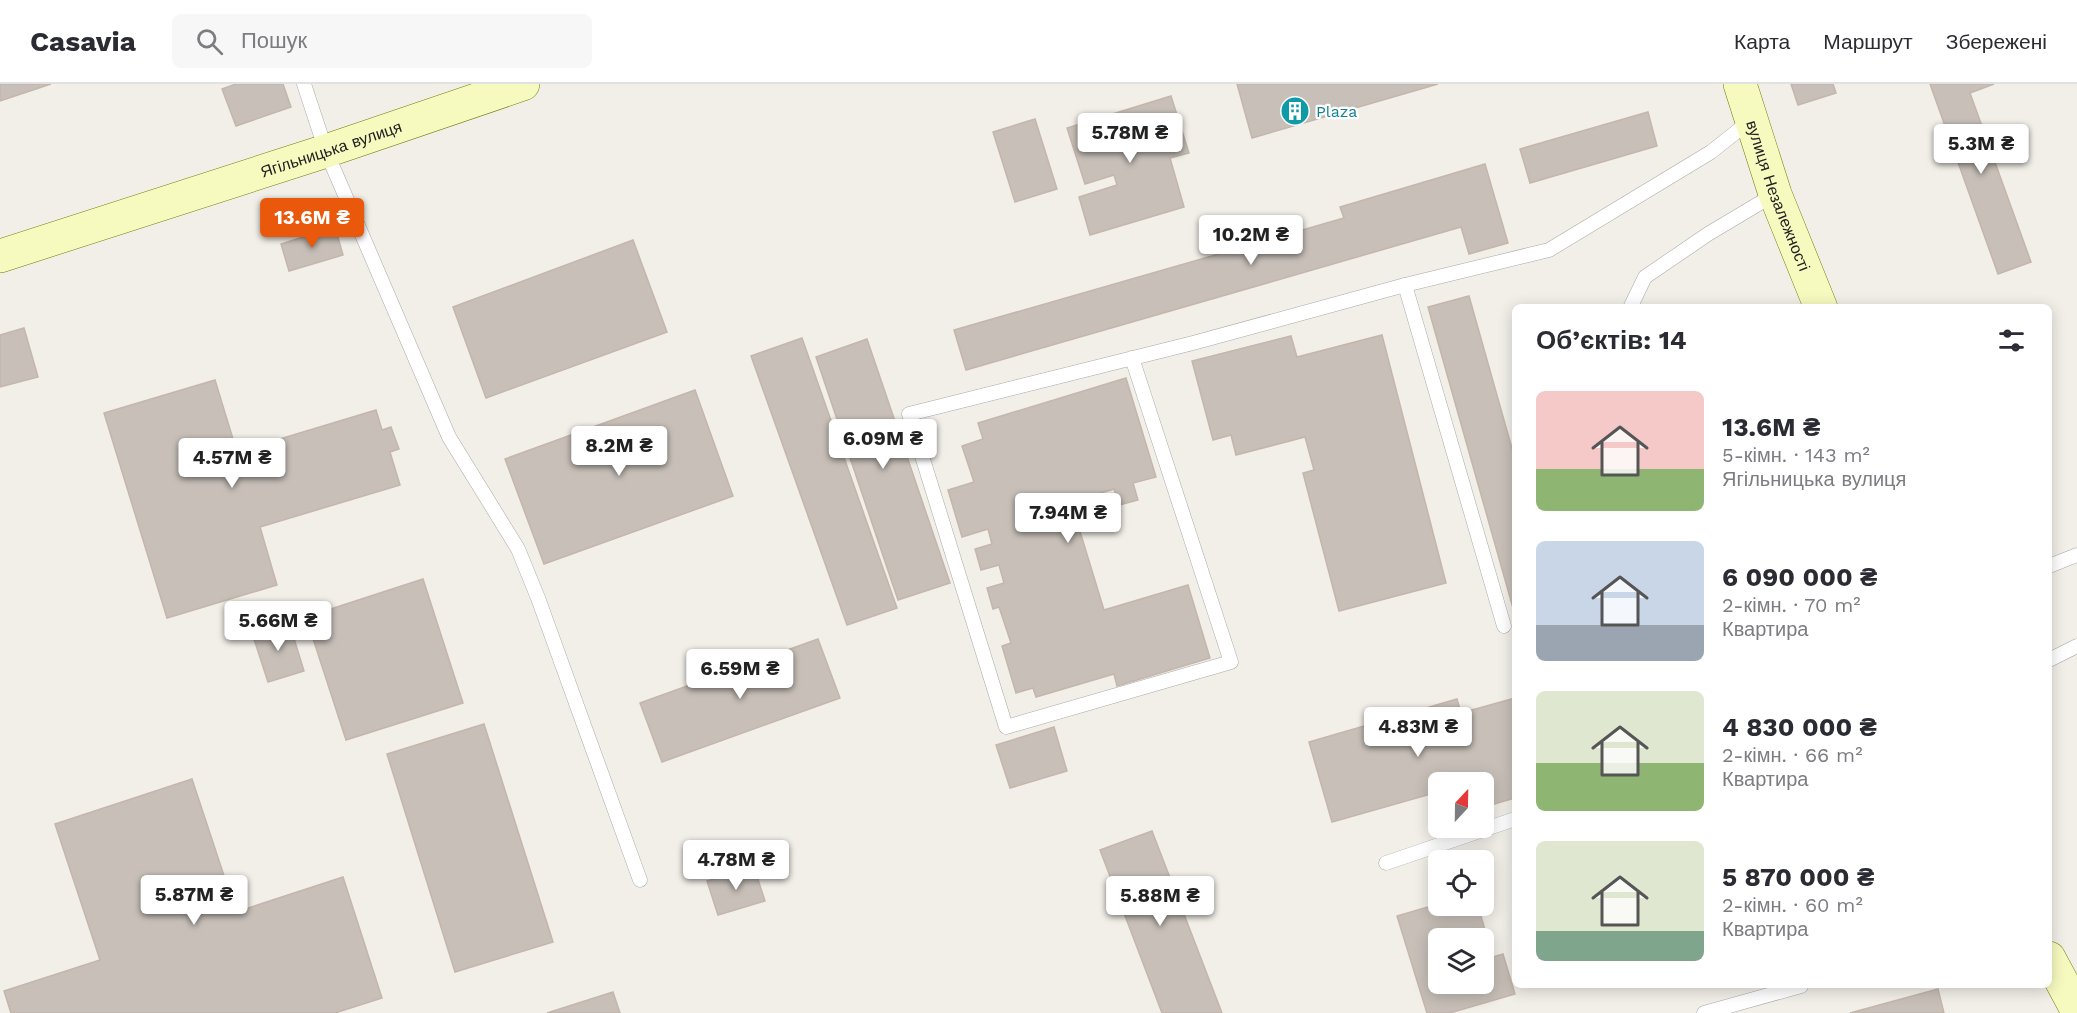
<!DOCTYPE html>
<html lang="uk">
<meta charset="utf-8">
<style>
:root{--surface:#fff;--page:#f7f7f7;--text:#2b2b33;--muted:#7c7c81;--line:#e1e1e2;--accent:#ea580c}
body{margin:0;font-family:"Work Sans",sans-serif;background:var(--page);color:var(--text);height:100vh;display:flex;flex-direction:column;font-size:22px;white-space:nowrap}
*{box-sizing:border-box;margin:0}
p{font-size:20px;color:var(--muted)}
.icon{flex:none;width:33px;height:33px;fill:none;stroke:currentColor;stroke-width:2;stroke-linecap:round;stroke-linejoin:round}
.map{position:relative;flex:1;overflow:hidden}
.sheet{position:absolute;left:1512px;top:220px;width:540px;height:684px;display:flex;flex-direction:column;background:var(--surface);border-radius:9px;box-shadow:0 3px 15px #0003}
.sheet>*{flex:none}
.needle{width:39px;rotate:22deg}
.controls{position:absolute;left:1428px;top:688px;display:grid;gap:12px}
.controls a{display:grid;place-items:center;width:66px;height:66px;border-radius:9px;background:var(--surface);box-shadow:0 3px 15px #0003;font-size:30px}
.price{position:absolute;translate:-50% -51px;padding:0 14px;border-radius:6px;background:#fff;color:#222;font-size:20px;line-height:39px;filter:drop-shadow(0 2px 3px #0008)}
.price::after{content:'';position:absolute;left:50%;top:36px;width:18px;height:14px;margin-left:-9px;background:inherit;clip-path:polygon(0 0,100% 0,50% 100%)}
.price.on{background:var(--accent);color:#fff}
ul{padding:0;list-style:none}
li{display:flex;align-items:center;gap:18px;height:150px;padding:0 24px}
li span{display:grid;place-items:center;flex:none;width:168px;height:120px;border-radius:9px;color:#555}
li>.icon{margin-inline-start:auto}
span .icon{width:72px;height:72px;fill:#fffc;stroke-width:1}
li b{font-size:26px}
h2{display:flex;justify-content:space-between;align-items:center;height:72px;padding:0 24px;font-size:26px}
header{display:flex;align-items:center;gap:36px;box-sizing:border-box;height:84px;padding:0 30px;background:var(--surface);border-bottom:2px solid var(--line)}
header strong{font-size:28px}
nav{display:flex;gap:33px;margin-inline-start:auto;font-size:21px}
.search{width:420px;height:54px;background:var(--page);display:flex;align-items:center;gap:15px;box-sizing:border-box;padding:0 21px;border-radius:9px;color:var(--muted);font-size:22px}
.map>svg:first-child{display:block}
.building{fill:#c7bfb8;stroke:#c4b6ab;stroke-width:1.5;fill-rule:evenodd}
.lines{fill:none;stroke-linecap:round;stroke-linejoin:round}
.lane-casing{stroke:#a9a9a9;stroke-width:15}
.secondary-casing{stroke:#707d05;stroke-width:34}
.lane{stroke:#fff;stroke-width:14}
.secondary{stroke:#f7fabf;stroke-width:33}
.labels{text-anchor:middle;stroke-width:4.5;stroke-linejoin:round;paint-order:stroke}
.culture-label{font-size:16px;fill:#0d838f;stroke:#fff;text-anchor:start}
.street-label{font-size:16px;fill:#222;stroke:#fff}
</style>
<header>
<strong>Casavia</strong>
<div class="search"><svg class="icon" aria-label="search" viewBox="0 0 24 24"><circle cx="10" cy="10" r="6"/><path d="M15 15l6 6"/></svg>Пошук</div>
<nav><a>Карта</a><a>Маршрут</a><a>Збережені</a></nav>
</header>
<div class="map">
<svg width="2077" height="929" viewBox="0 0 2077 929">
<rect width="100%" height="100%" fill="#f2efe9"/>
<g class="building">
<path d="M0 0H51L0 17Z"/>
<path d="M236 0H283L291 23 236 42 222 5Z"/>
<path d="M1237 0H1438L1252 54Z"/>
<path d="M1791 0H1833L1836 9 1798 21Z"/>
<path d="M1930 0H1994L1970 9 2031 178 1998 190Z"/>
<path d="M1171 12 1189 69 1170 74 1184 123 1090 151 1079 113 1117 101 1114 91 1085 100 1067 44Z"/>
<path d="M1648 28 1657 62 1530 99 1520 65Z"/>
<path d="M1035 35 1057 105 1015 118 993 48Z"/>
<path d="M1485 80 1508 159 1469 170 1461 143 966 286 954 246 1344 134 1340 123Z"/>
<path d="M335 143 343 171 289 187 281 160Z"/>
<path d="M633 156 667 248 486 314 453 223Z"/>
<path d="M1469 212 1515 375V531L1428 223Z"/>
<path d="M24 244 38 293 0 303V251Z"/>
<path d="M1382 251 1446 499 1339 527 1303 389 1314 386 1305 353 1236 371 1231 351 1213 356 1192 277 1291 252 1297 273Z"/>
<path d="M802 254 897 524 847 541 751 272Z"/>
<path d="M867 255 950 499 898 516 816 273Z"/>
<path d="M1126 294 1156 393 1133 399 1138 416 1119 421 1114 405 1071 418 1104 526 1188 501 1210 574 1117 602 1114 590 1036 613 1033 604 1016 609 1002 562 1011 559 999 523 993 525 987 504 1004 499 999 481 981 486 975 465 992 460 988 445 962 453 948 406 974 398 962 362 983 355 978 339Z"/>
<path d="M215 296 237 368 376 326 382 346 391 343 399 365 390 368 400 401 260 443 277 501 167 534 104 329Z"/>
<path d="M695 306 733 412 544 480 505 375Z"/>
<path d="M423 495 463 619 346 656 306 533Z"/>
<path d="M289 538 304 587 268 598 252 549Z"/>
<path d="M818 555 840 614 662 678 640 619Z"/>
<path d="M1515 614V714L1484 723V699H1438V708L1332 738 1309 658 1457 615 1461 629Z"/>
<path d="M484 640 553 858 455 888 387 670Z"/>
<path d="M1054 643 1067 687 1010 704 996 661Z"/>
<path d="M192 695 236 828 343 793 382 914 335 929H11L4 907 100 876 55 740Z"/>
<path d="M1152 747 1222 929H1162L1100 766Z"/>
<path d="M754 783 765 817 718 831 707 797Z"/>
<path d="M1438 820V822H1478L1493 873 1503 870 1515 910 1450 929H1427L1397 832ZM1438 855H1484V900H1438Z"/>
<path d="M1938 905 1944 929H1850Z"/>
<path d="M613 908 620 929H547Z"/>
</g>
<g class="lines">
<g class="lane-casing">
<g id="lane">
<path d="M304 0 326 67 449 353 518 465 538 514 640 796"/>
<path d="M1405 201 1504 542"/>
<path d="M1630 224 1645 193 1708 150 1775 110"/>
<path d="M1132 274 1231 578 1006 643 909 330 1193 259 1405 201 1549 166 1711 68 1750 37"/>
<path d="M2049 482 2077 471"/>
<path d="M2049 576 2077 562"/>
<path d="M1386 779 1515 735"/>
<path d="M1704 929 1801 902"/>
</g>
</g>
<g class="secondary-casing">
<g id="secondary">
<path id="s1" d="M1740 0 1775 110 1821 224"/>
<path id="s2" d="M0 172 326 67 523 0"/>
<path d="M2049 874 2077 926"/>
</g>
</g>
<use href="#lane" class="lane"/>
<use href="#secondary" class="secondary"/>
</g>
<defs>
<g id="building-disc" transform="scale(1.5)"><circle r="9.5" fill="#0f9aa8" stroke="#fff"/><path d="M-4-6H4V6H1V3H-1V6H-4ZM-2.5-4.3h1.7v1.8h-1.7ZM.8-4.3h1.7v1.8H.8ZM-2.5-1h1.7V.8h-1.7ZM.8-1h1.7V.8H.8Z" fill="#fff"/></g>
</defs>
<g fill-rule="evenodd">
<use href="#building-disc" x="1295" y="27"/>
</g>
<g class="labels">
<g class="culture-label">
<text x="1316" y="33">Plaza</text>
</g>
<g class="street-label">
<text dy="6" stroke="none"><textPath href="#s2" startOffset="348">Ягільницька вулиця</textPath></text>
<text dy="6" stroke="none"><textPath href="#s1" startOffset="118">вулиця Незалежності</textPath></text>
</g>
</g>
</svg>
<div class="controls">
<a><svg class="needle" viewBox="-14 -14 28 28"><path d="M0-13l5 13h-10z" fill="#e53935"/><path d="M0 13l5-13h-10z" fill="#7c7c81"/></svg></a>
<a><svg class="icon" aria-label="locate" viewBox="0 0 24 24"><circle cx="12" cy="12" r="6"/><path d="M12 2v4M12 18v4M2 12h4M18 12h4"/></svg></a>
<a><svg class="icon" aria-label="layers" viewBox="0 0 24 24"><path d="M12 4l9 5-9 5-9-5zM3 14l9 5 9-5"/></svg></a>
</div>
<b class="price" style="left:1130px;top:80px">5.78M ₴</b>
<b class="price" style="left:1981px;top:91px">5.3M ₴</b>
<b class="price on" style="left:312px;top:165px">13.6M ₴</b>
<b class="price" style="left:1251px;top:182px">10.2M ₴</b>
<b class="price" style="left:883px;top:386px">6.09M ₴</b>
<b class="price" style="left:619px;top:393px">8.2M ₴</b>
<b class="price" style="left:232px;top:405px">4.57M ₴</b>
<b class="price" style="left:1068px;top:460px">7.94M ₴</b>
<b class="price" style="left:278px;top:568px">5.66M ₴</b>
<b class="price" style="left:740px;top:616px">6.59M ₴</b>
<b class="price" style="left:1418px;top:674px">4.83M ₴</b>
<b class="price" style="left:736px;top:807px">4.78M ₴</b>
<b class="price" style="left:194px;top:842px">5.87M ₴</b>
<b class="price" style="left:1160px;top:843px">5.88M ₴</b>
<section class="sheet">
<h2>Об’єктів: 14<svg class="icon" aria-label="filters" viewBox="0 0 24 24"><path d="M4 7h16M4 17h16"/><circle cx="9" cy="7" r="2"/><circle cx="15" cy="17" r="2"/></svg></h2>
<ul>
<li><span style="background:linear-gradient(#f6c9c9 65%,#8fb573 0)"><svg class="icon" aria-label="home" viewBox="0 0 24 24"><path d="M3 11l9-7 9 7M6 9v11h12V9"/></svg></span><div><b>13.6M ₴</b><p>5-кімн. · 143 m²</p><p>Ягільницька вулиця</p></div></li>
<li><span style="background:linear-gradient(#c9d6e8 70%,#9aa5b1 0)"><svg class="icon" aria-label="home" viewBox="0 0 24 24"><path d="M3 11l9-7 9 7M6 9v11h12V9"/></svg></span><div><b>6 090 000 ₴</b><p>2-кімн. · 70 m²</p><p>Квартира</p></div></li>
<li><span style="background:linear-gradient(#dfe7d0 60%,#8fb573 0)"><svg class="icon" aria-label="home" viewBox="0 0 24 24"><path d="M3 11l9-7 9 7M6 9v11h12V9"/></svg></span><div><b>4 830 000 ₴</b><p>2-кімн. · 66 m²</p><p>Квартира</p></div></li>
<li><span style="background:linear-gradient(#dfe7d0 75%,#7fa58c 0)"><svg class="icon" aria-label="home" viewBox="0 0 24 24"><path d="M3 11l9-7 9 7M6 9v11h12V9"/></svg></span><div><b>5 870 000 ₴</b><p>2-кімн. · 60 m²</p><p>Квартира</p></div></li>
</ul>
</section>
</div>
